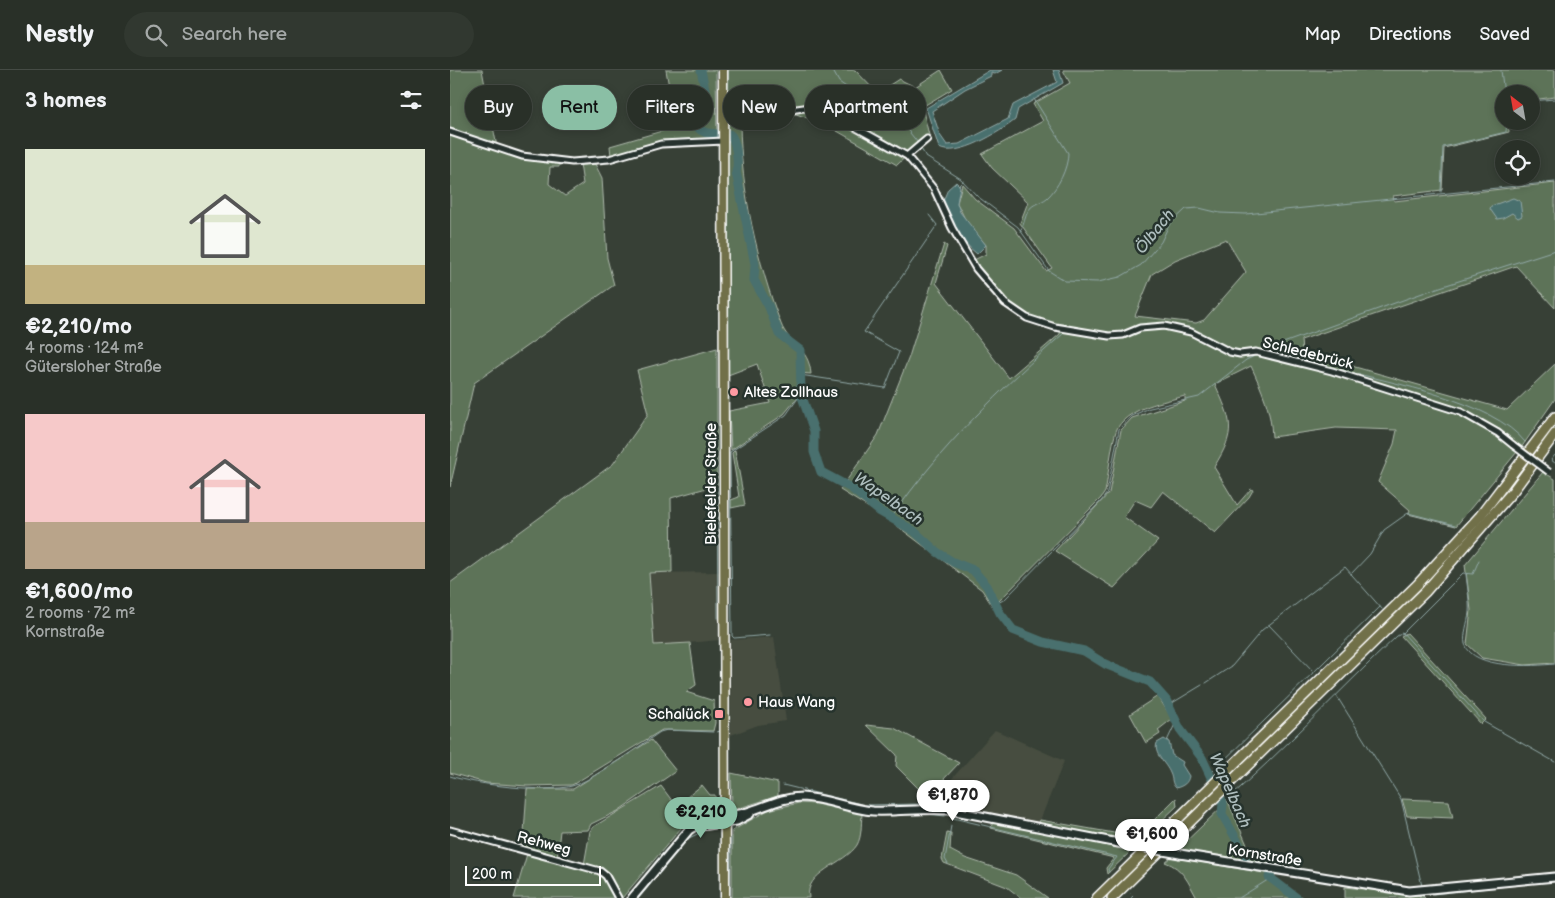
<!DOCTYPE html>
<meta charset="utf-8">
<style>
:root{--surface:#293028;--page:#313830;--text:#f1f3f6;--muted:#a5a9a8;--line:#454b45;--accent:#8abfa5}
body{margin:0;font-family:"Balsamiq Sans",sans-serif;background:var(--page);color:var(--text);height:100vh;display:flex;flex-direction:column;font-size:19px;white-space:nowrap}
*{box-sizing:border-box;margin:0}
p{font-size:16px;color:var(--muted)}
.icon{flex:none;width:28px;height:28px;fill:none;stroke:currentColor;stroke-width:2;stroke-linecap:round;stroke-linejoin:round}
.map{position:relative;flex:1;overflow:hidden}
.details{display:flex;flex-direction:column;background:var(--surface);width:450px}
.details>*{flex:none}
.hud{position:absolute;left:15px;top:15px;width:475px;height:45px;display:flex;gap:10px}
.needle{width:32px;rotate:329deg}
.controls{position:absolute;left:1045px;top:15px;display:grid;gap:10px}
.controls a{display:grid;place-items:center;width:45px;height:45px;border-radius:50%;background:var(--surface);box-shadow:0 2px 8px #0003,0 0 0 1px var(--line);font-size:25px}
.scale{position:absolute;left:15px;bottom:12px;width:136px;box-sizing:border-box;padding-left:5px;border:2px solid #fff;border-top:0;font-size:14px;line-height:18px;white-space:nowrap;color:#fff;-webkit-text-stroke:4px #26332d;paint-order:stroke}
.price{position:absolute;translate:-50% -42px;padding:0 11px;border-radius:18px;background:#fff;color:#222;font-size:16px;line-height:32px;filter:drop-shadow(0 1px 2px #0008)}
.price::after{content:'';position:absolute;left:50%;top:30px;width:15px;height:11px;margin-left:-8px;background:inherit;clip-path:polygon(0 0,100% 0,50% 100%)}
.price.selected{background:var(--accent);color:#111}
ul{padding:0;list-style:none}
li{display:grid;align-content:center;gap:10px;height:265px;padding:0 25px}
li span{display:grid;place-items:center;height:155px;border-radius:0px;color:#555}
li>.icon{margin-inline-start:auto}
span .icon{width:90px;height:90px;fill:#fffc;stroke-width:1}
li b{font-size:21px}
h2{display:flex;justify-content:space-between;align-items:center;height:60px;padding:0 25px;font-size:21px}
.chip{padding:0 18px;border-radius:22px;background:var(--surface);box-shadow:0 2px 8px #0003,0 0 0 1px var(--line);font-size:18px;line-height:45px}
.chip.selected{background:var(--accent);color:#111}
header{display:flex;align-items:center;gap:30px;box-sizing:border-box;height:70px;padding:0 25px;background:var(--surface);border-bottom:1px solid var(--line)}
header strong{font-size:24px}
nav{display:flex;gap:28px;margin-inline-start:auto;font-size:18px}
.search{width:350px;height:45px;background:var(--page);display:flex;align-items:center;gap:12px;box-sizing:border-box;padding:0 18px;border-radius:28px;color:var(--muted);font-size:19px}
main{display:flex;flex:1;min-height:0}
.map>svg:first-child{display:block}
.built{fill:#474d40}
.green{fill:#5d7358;stroke:#aeb9ac;fill-rule:evenodd}
.water{fill:#4a6f6e;stroke:#92a9a8}
.lines{fill:none;stroke-linecap:round;stroke-linejoin:round}
.stream{stroke:#92a9a8;stroke-width:1}
.river{stroke:#4a6f6e;stroke-width:9}
.street-casing{stroke:#fff;stroke-width:9}
.secondary-casing{stroke:#fff;stroke-width:11}
.primary-casing{stroke:#fff;stroke-width:11}
.highway-casing{stroke:#fff;stroke-width:12}
.street{stroke:#26332d;stroke-width:5}
.secondary{stroke:#26332d;stroke-width:7}
.primary{stroke:#71704a;stroke-width:8}
.highway{stroke:#71704a;stroke-width:9}
.street-bridge-casing{stroke:#fff;stroke-width:9;stroke-linecap:butt}
.secondary-bridge-casing{stroke:#fff;stroke-width:11;stroke-linecap:butt}
.street-bridge{stroke:#26332d;stroke-width:5}
.secondary-bridge{stroke:#26332d;stroke-width:7}
.poi-dot{fill:#ff9aa2;stroke:#26332d;stroke-width:2}
.labels{text-anchor:middle;stroke-width:5;stroke-linejoin:round;paint-order:stroke}
.street-label{font-size:15px;fill:#fff;stroke:#26332d}
.poi-label{font-size:15px;fill:#fff;stroke:#26332d;text-anchor:start}
.water-label{font-size:16px;font-style:italic;fill:#aebebe;stroke:#26332d}
</style>
<header>
<strong>Nestly</strong>
<div class="search"><svg class="icon" aria-label="search" viewBox="0 0 24 24"><circle cx="10" cy="10" r="6"/><path d="M15 15l6 6"/></svg>Search here</div>
<nav><a>Map</a><a>Directions</a><a>Saved</a></nav>
</header>
<main>
<section class="details">
<h2>3 homes<svg class="icon" aria-label="filters" viewBox="0 0 24 24"><path d="M4 7h16M4 17h16"/><circle cx="9" cy="7" r="2"/><circle cx="15" cy="17" r="2"/></svg></h2>
<ul>
<li><span style="background:linear-gradient(#dfe7d0 75%,#c2b280 0)"><svg class="icon" aria-label="home" viewBox="0 0 24 24"><path d="M3 11l9-7 9 7M6 9v11h12V9"/></svg></span><div><b>€2,210/mo</b><p>4 rooms · 124 m²</p><p>Gütersloher Straße</p></div></li>
<li><span style="background:linear-gradient(#f6c9c9 70%,#b9a48a 0)"><svg class="icon" aria-label="home" viewBox="0 0 24 24"><path d="M3 11l9-7 9 7M6 9v11h12V9"/></svg></span><div><b>€1,600/mo</b><p>2 rooms · 72 m²</p><p>Kornstraße</p></div></li>
</ul>
</section>
<div class="map">
<svg width="1105" height="828" viewBox="0 0 1105 828">
<rect width="100%" height="100%" fill="#374036"/>
<filter id="ink" filterUnits="userSpaceOnUse"><feTurbulence type="fractalNoise" baseFrequency=".02" numOctaves="2"/><feDisplacementMap in="SourceGraphic" scale="10" xChannelSelector="R" yChannelSelector="G"/><feConvolveMatrix kernelMatrix="1 2 1 2 8 2 1 2 1" color-interpolation-filters="sRGB"/></filter>
<g filter="url(#ink)">
<g class="built">
<path d="M269 502 270 570 204 576 199 503Z"/>
<path d="M324 567 336 651 308 655 281 665 279 570Z"/>
<path d="M545 660 614 691 589 753 527 739 485 734V728Z"/>
</g>
<g class="green">
<path d="M0 0H32L47 77 0 59Z"/>
<path d="M216 0H266L267 68 211 72 161 86 160 76 226 57Z"/>
<path d="M278 0H405L427 23 449 9 465 17 491 0 502 19 472 37 479 65 447 95 373 53 346 44 290 53C291 121 307 191 331 254 339 275 359 277 361 304L348 303V327L334 344 281 380 279 341 320 333 307 294 278 305Z"/>
<path d="M613 0H1105V27L1081 30V24H1054V51H1058L1059 62 994 78 992 120 943 126 944 131 1105 113V238L1066 196 851 270 852 282 1057 340 1105 294V329L1071 378 1064 373 1061 378 1067 382 1006 456 958 444 960 440 928 412 944 374 947 360 886 358 822 367C821 340 812 320 801 296L765 314C782 352 787 360 764 397L787 435 801 419 803 420 799 427 765 463 713 421 701 437 685 430 674 447 708 471 664 518 605 481 659 423 671 360 682 348 735 331V326C713 332 681 337 668 357 662 366 658 409 655 422L651 428 543 537 532 520 442 452 390 420 428 365 459 287 494 174 497 176 486 213 559 308 610 264 611 256C572 249 544 224 524 190L536 184V175L518 155 507 133 512 114 525 129 564 158 596 201 602 198 570 153 578 132 542 98 532 84 593 51 583 34 620 13ZM776 169 796 202 754 250 746 253 685 246 702 204 725 190Z"/>
<path d="M0 65C38 79 69 88 109 92V97H100L99 114 115 126 133 114 130 94H145L152 108 157 188 164 215 24 313 0 417Z"/>
<path d="M267 278V415L221 428 222 502 199 503 204 575 240 573 246 615 236 622 264 631 265 653 263 661 212 660 122 715 77 716 36 713 0 703V513L163 394 198 344 187 300Z"/>
<path d="M285 380 295 435 281 438V430L289 427 282 383Z"/>
<path d="M1093 402 1105 409V593L1075 595 1032 588 1017 574 1021 540 1015 495Z"/>
<path d="M957 563 1036 649 1031 654 951 566Z"/>
<path d="M708 626 722 649 708 660 710 664 696 673 680 644Z"/>
<path d="M416 655 444 658 509 693 477 727 446 696 447 685Z"/>
<path d="M201 670 226 701 168 741 141 754 138 760 110 761 107 787 73 778 77 719H123Z"/>
<path d="M281 703 328 713V726L286 739 282 737Z"/>
<path d="M252 715 260 725H265V737L237 751 172 828 158 805 134 795 140 761 143 757 211 716 226 736Z"/>
<path d="M726 728 727 736 689 772 589 753 590 750 687 767Z"/>
<path d="M952 729 999 731 1003 748 957 746Z"/>
<path d="M778 731 801 784 826 794 825 797 728 779Z"/>
<path d="M349 733 366 734 412 744C411 755 412 766 407 775 395 794 354 802 359 828H282V761L318 740Z"/>
<path d="M543 751 681 781 657 804 656 798 664 788 541 758Z"/>
<path d="M497 763 501 764 500 780 515 788 566 805 598 828H571L557 817 494 793 492 789Z"/>
<path d="M77 784 149 804 154 808 165 828H64Z"/>
<path d="M721 787 825 805 824 809 853 828H747C738 812 733 798 715 792Z"/>
<path d="M895 817 973 826 975 828H895Z"/>
</g>
<g class="water">
<path d="M540 0H552L545 4 541 3V6L515 19 482 41 490 65 497 75 509 74 558 49 563 35 607 12 603 0H609L613 13 568 39 565 50C550 62 508 88 489 78L476 38Z"/>
<path d="M506 112 510 116 507 133 510 142 536 175 527 184C511 172 500 150 493 131L498 119Z"/>
<path d="M1063 128 1070 131 1072 146 1068 148 1062 143 1053 148 1047 149 1040 139 1041 136Z"/>
<path d="M714 669 719 672 722 685 733 692 732 695 739 706C738 713 733 716 726 718 721 713 723 709 720 703 716 693 703 684 707 673Z"/>
</g>
<g class="lines">
<g class="stream">
<path d="M378 0 383 1 389 12 409 26 415 39 430 46 443 48 456 58 468 73"/>
<path d="M1051 0 1054 24"/>
<path d="M1081 31 1105 29"/>
<path d="M470 77 476 87 511 109 527 126 568 157 599 201 615 211 648 212 670 207 691 195 711 172 719 155 736 139 749 138 770 143 796 144 1105 112"/>
<path d="M509 115 513 111"/>
<path d="M991 122 993 77 1056 62 1057 51"/>
<path d="M571 160C574 154 575 147 578 141 583 133 591 133 597 128 608 118 618 98 618 83L584 29"/>
<path d="M814 280C840 283 867 293 892 300 942 313 1043 331 1075 372"/>
<path d="M811 281 981 220 1105 180"/>
<path d="M350 305 435 318 449 282 414 262 487 155 479 145"/>
<path d="M1105 385 1101 390 1105 393"/>
<path d="M267 417 268 548"/>
<path d="M442 447C489 378 552 318 614 263"/>
<path d="M901 504 920 484 934 460 958 443 1005 455"/>
<path d="M1016 504C1017 516 1020 530 1019 543 1018 552 1013 565 1015 574 1023 600 1084 596 1105 594"/>
<path d="M546 534 555 529 652 430 657 423 669 359 681 346 700 338 749 327 796 290 807 285"/>
<path d="M819 555 864 602"/>
<path d="M952 562 1034 652 1105 692"/>
<path d="M320 565 284 568 282 566 280 382 336 345 351 324"/>
<path d="M756 613 782 596 812 560 895 497 932 539"/>
<path d="M886 625 951 729 972 816"/>
<path d="M719 635 752 615"/>
<path d="M267 662 270 661"/>
<path d="M717 671 726 652"/>
<path d="M760 704 930 537"/>
<path d="M0 706C27 715 95 723 122 716 142 711 191 675 210 662L217 660 263 662"/>
<path d="M333 715 411 734"/>
<path d="M773 733C834 680 889 621 947 566L953 563 1013 503 1023 504 1029 490"/>
<path d="M415 735 471 734"/>
<path d="M483 735 542 744"/>
<path d="M431 745 466 743 495 746"/>
<path d="M503 748 667 787 658 799 659 802"/>
<path d="M498 794 495 789 501 756"/>
<path d="M1056 808 1105 803"/>
<path d="M983 824 1105 811"/>
<path d="M177 828C201 799 227 757 262 744"/>
<path d="M189 828 239 768 260 758"/>
<path d="M280 828 281 768"/>
<path d="M681 828 683 826 681 824"/>
<path d="M789 828 821 808"/>
</g>
<g class="river">
<path d="M251 0 255 19C253 26 245 30 242 38 241 42 242 45 243 49 247 66 265 64 279 64 286 67 289 94 286 102L305 194 304 210 319 237 329 264 350 280 351 324 364 361V382L371 402 401 418 429 441 464 461 487 482 503 492 523 500 537 516 550 543 563 560 593 572 634 581 655 594 700 612 716 630 730 659 752 688 773 733 772 744 796 786"/>
<path d="M819 807 847 828"/>
</g>
<g class="street-casing">
<g id="street">
<path d="M273 50 367 36 457 86 484 119 502 158 526 199 555 233 577 248 605 257 659 266 673 265 690 258 714 256 741 262 780 282 790 284 806 282 882 301 1011 342 1048 363 1063 375"/>
<path d="M0 62 72 86 122 92 159 89 211 74 274 71"/>
<path d="M457 86 477 69"/>
<path d="M0 760 150 801 156 806 168 828"/>
</g>
</g>
<g class="secondary-casing">
<g id="secondary">
<path d="M251 756 287 751 300 744"/>
<path d="M730 784 959 821 1105 807"/>
<path d="M182 828 239 760C257 747 276 748 297 742 315 737 332 727 352 727 376 728 399 739 423 741 449 742 474 738 500 740L679 775"/>
</g>
</g>
<g class="primary-casing">
<path id="primary" d="M273 0 275 828"/>
</g>
<g class="highway-casing">
<g id="highway">
<path d="M647 828 967 515 1030 446 1105 347"/>
<path d="M662 828 975 522 1063 421 1105 364"/>
</g>
</g>
<use href="#street" class="street"/>
<use href="#secondary" class="secondary"/>
<use href="#primary" class="primary"/>
<use href="#highway" class="highway"/>
<g class="street-bridge-casing">
<path id="street-bridge" d="M1063 375 1099 402"/>
</g>
<g class="secondary-bridge-casing">
<path id="secondary-bridge" d="M679 775 730 784"/>
</g>
<use href="#street-bridge" class="street-bridge"/>
<use href="#secondary-bridge" class="secondary-bridge"/>
</g>
</g>
<g class="poi-dot">
<circle cx="284" cy="322" r="5"/>
<circle cx="298" cy="632" r="5"/>
<rect x="264" y="639" width="10" height="10" rx="2.5"/>
</g>
<g class="labels">
<g class="street-label">
<text transform="translate(858 283) rotate(14)" y="5">Schledebrück</text>
<text transform="translate(261 414) rotate(-90)" y="5">Bielefelder Straße</text>
<text transform="translate(94 773) rotate(15)" y="5">Rehweg</text>
<text transform="translate(815 785) rotate(9)" y="5">Kornstraße</text>
</g>
<g class="poi-label">
<text x="294" y="327">Altes Zollhaus</text>
<text x="308" y="637">Haus Wang</text>
<text x="259" y="649" text-anchor="end">Schalück</text>
</g>
<g class="water-label">
<text transform="translate(704 161) rotate(-51)" y="6">Ölbach</text>
<text transform="translate(439 428) rotate(35)" y="6">Wapelbach</text>
<text transform="translate(781 720) rotate(66)" y="6">Wapelbach</text>
</g>
</g>
</svg>
<div class="controls">
<a><svg class="needle" viewBox="-14 -14 28 28"><path d="M0-13l5 13h-10z" fill="#e53935"/><path d="M0 13l5-13h-10z" fill="#a5a9a8"/></svg></a>
<a><svg class="icon" aria-label="locate" viewBox="0 0 24 24"><circle cx="12" cy="12" r="6"/><path d="M12 2v4M12 18v4M2 12h4M18 12h4"/></svg></a>
</div>
<div class="scale">200 m</div>
<b class="price" style="left:503px;top:752px">€1,870</b>
<b class="price selected" style="left:251px;top:769px">€2,210</b>
<b class="price" style="left:702px;top:791px">€1,600</b>
<div class="hud">
<a class="chip">Buy</a>
<a class="chip selected">Rent</a>
<a class="chip">Filters</a>
<a class="chip">New</a>
<a class="chip">Apartment</a>
</div>
</div>
</main>
